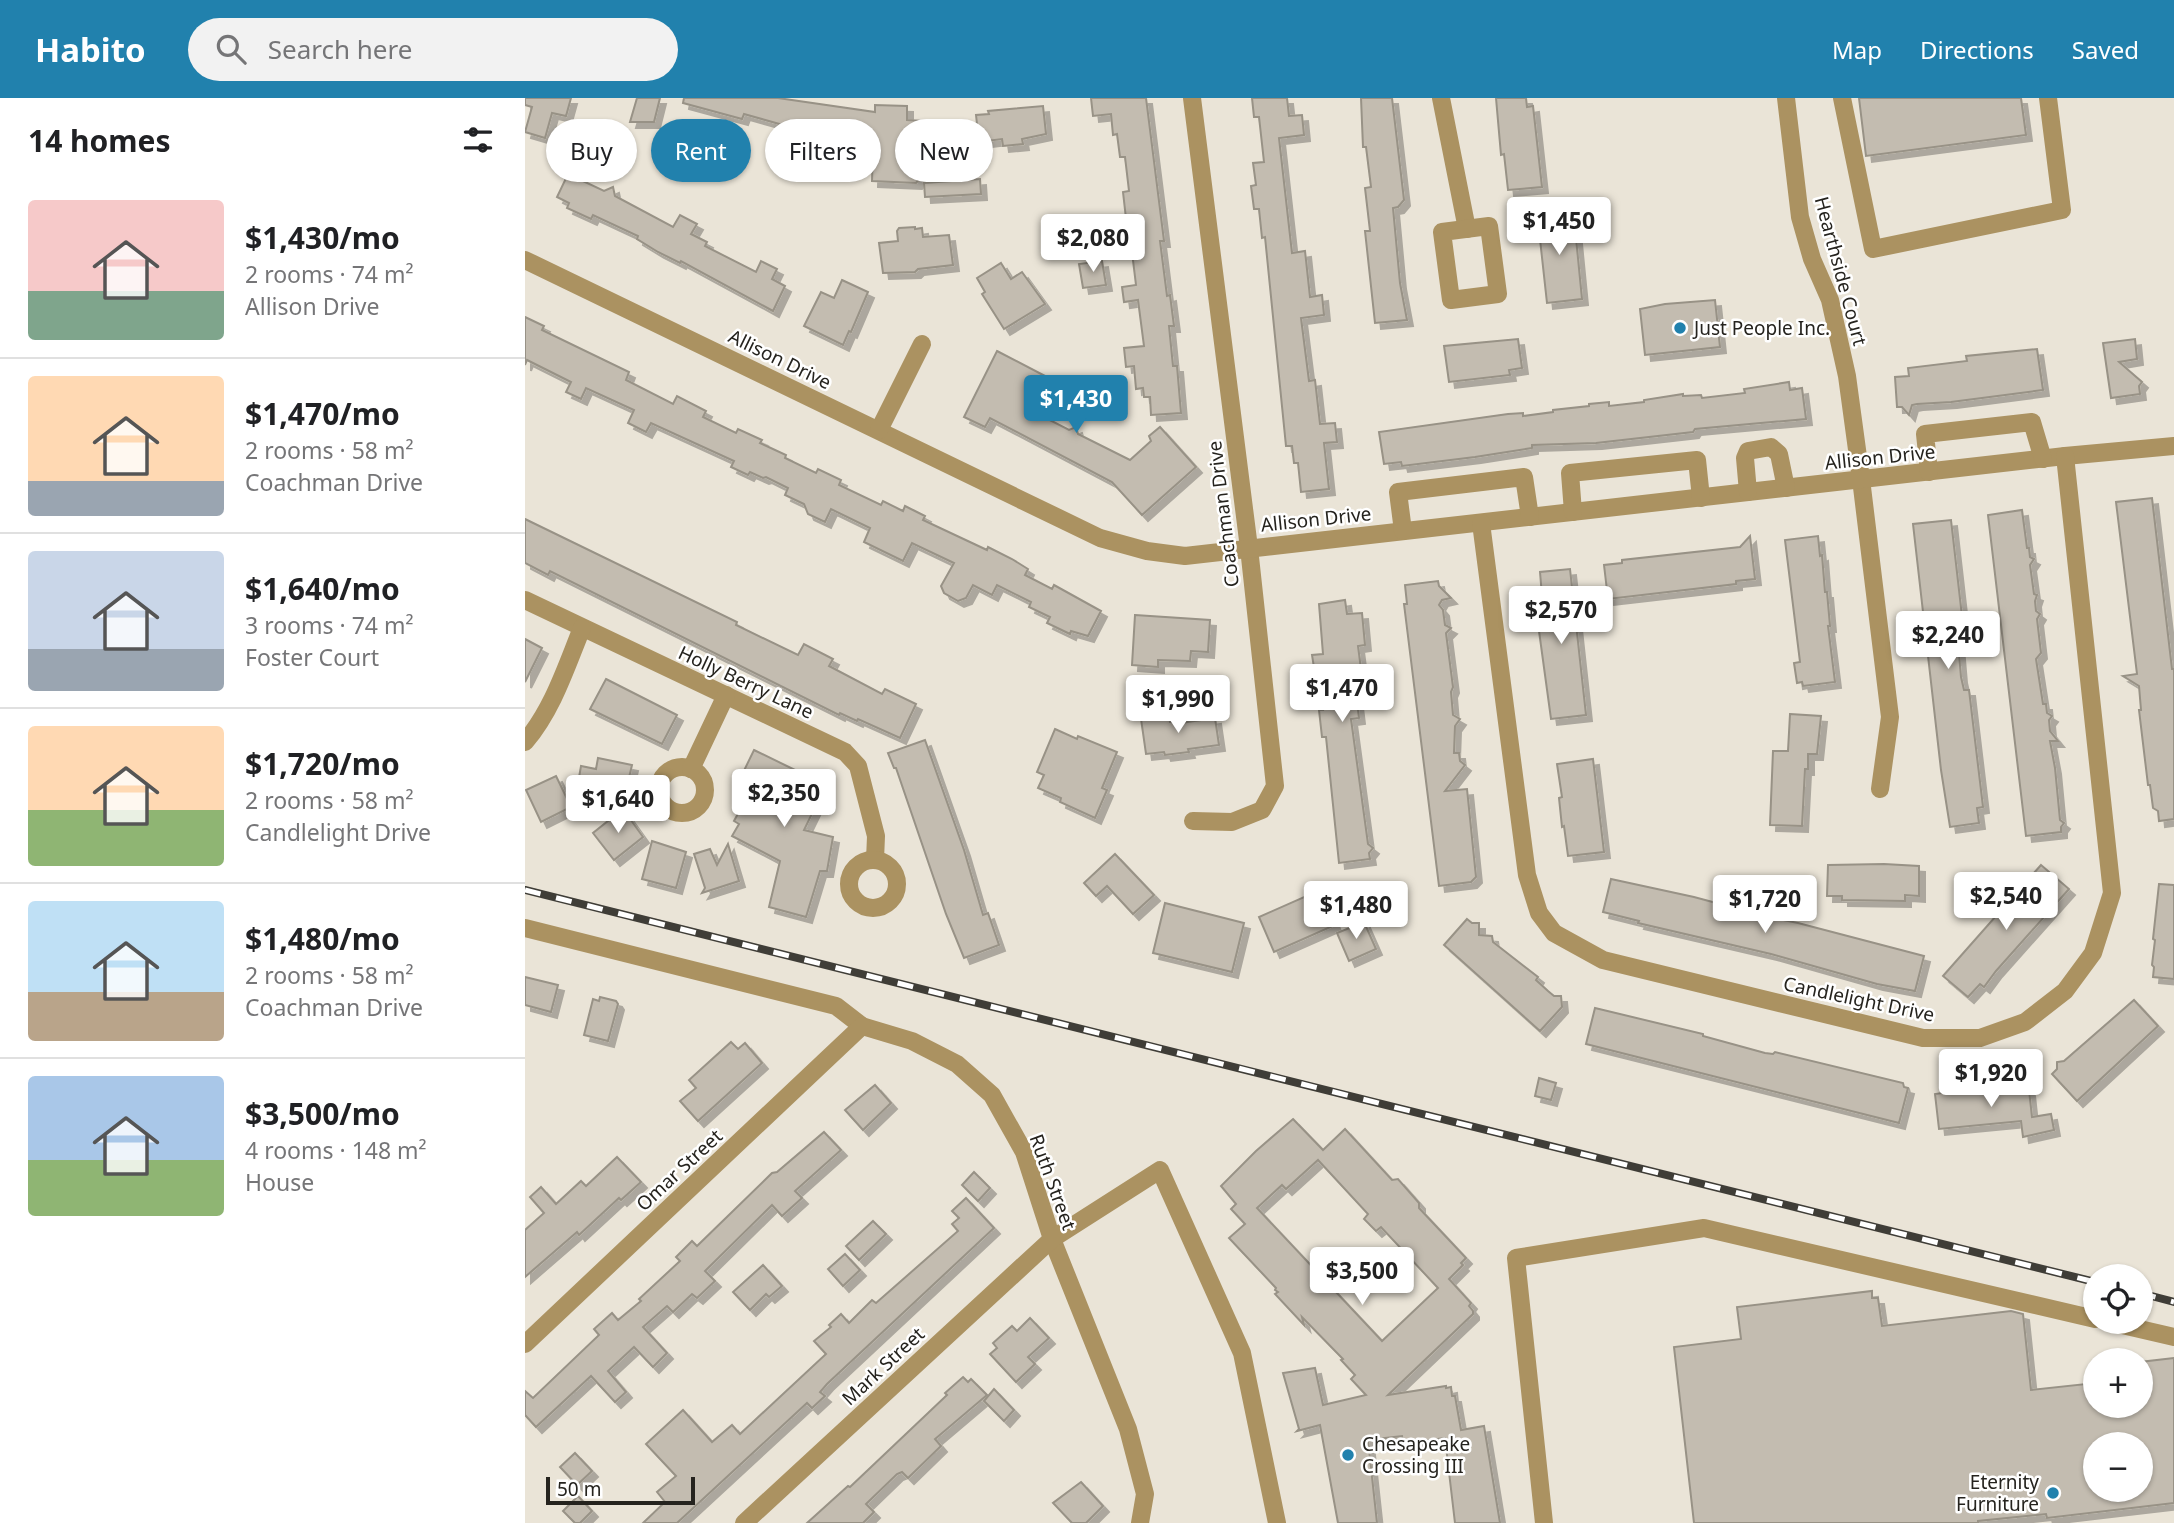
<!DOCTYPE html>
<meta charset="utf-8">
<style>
:root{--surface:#fff;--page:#f2f2f2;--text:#202124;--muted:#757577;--line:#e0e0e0;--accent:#2181ad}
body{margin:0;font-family:"Noto Sans",sans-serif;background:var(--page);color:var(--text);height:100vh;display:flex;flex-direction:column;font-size:26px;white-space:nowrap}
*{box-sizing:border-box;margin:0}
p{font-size:23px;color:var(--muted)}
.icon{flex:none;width:38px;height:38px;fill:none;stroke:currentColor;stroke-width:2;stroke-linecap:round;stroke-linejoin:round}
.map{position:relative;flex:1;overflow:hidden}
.details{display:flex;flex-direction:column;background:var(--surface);width:525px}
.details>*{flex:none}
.guide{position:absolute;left:21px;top:21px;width:665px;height:63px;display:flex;gap:14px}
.fabs{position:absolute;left:1558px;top:1166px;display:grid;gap:14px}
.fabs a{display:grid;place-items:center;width:70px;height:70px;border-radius:50%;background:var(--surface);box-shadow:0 2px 5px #0004;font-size:35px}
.scale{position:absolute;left:21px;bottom:18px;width:149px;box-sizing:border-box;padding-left:7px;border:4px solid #25231e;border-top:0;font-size:19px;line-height:24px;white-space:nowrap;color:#25231e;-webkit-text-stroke:5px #fff;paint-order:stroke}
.price{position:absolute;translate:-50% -60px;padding:0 16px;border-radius:7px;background:#fff;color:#222;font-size:23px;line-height:46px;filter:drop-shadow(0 2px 4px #0008)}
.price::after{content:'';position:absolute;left:50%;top:42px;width:21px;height:16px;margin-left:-10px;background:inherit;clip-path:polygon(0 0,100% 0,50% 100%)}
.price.active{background:var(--accent);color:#fff}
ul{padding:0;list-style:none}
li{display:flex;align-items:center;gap:21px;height:175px;padding:0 28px}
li+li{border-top:2px solid var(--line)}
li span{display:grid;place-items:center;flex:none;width:196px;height:140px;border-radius:7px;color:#555}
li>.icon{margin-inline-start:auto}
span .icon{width:84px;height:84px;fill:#fffc;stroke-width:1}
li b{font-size:30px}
h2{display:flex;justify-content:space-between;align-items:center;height:84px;padding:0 28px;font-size:30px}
.tag{padding:0 24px;border-radius:32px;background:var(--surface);box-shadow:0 2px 5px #0004;font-size:24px;line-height:63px}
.tag.active{background:var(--accent);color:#fff}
header{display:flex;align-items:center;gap:42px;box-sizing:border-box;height:98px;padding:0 35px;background:var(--accent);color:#fff}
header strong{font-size:33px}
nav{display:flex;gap:38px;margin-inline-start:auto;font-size:24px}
.search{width:490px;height:63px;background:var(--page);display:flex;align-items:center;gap:18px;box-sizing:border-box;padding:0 24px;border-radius:38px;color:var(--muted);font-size:26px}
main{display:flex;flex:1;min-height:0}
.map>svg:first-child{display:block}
.building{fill:#c3bcb0;stroke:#989286;stroke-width:2;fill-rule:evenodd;filter:url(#shadow)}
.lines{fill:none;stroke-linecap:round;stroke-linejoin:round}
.minor{stroke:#ab9261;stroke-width:18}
.rail-casing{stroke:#3f3d37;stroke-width:8}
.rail{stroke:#fff;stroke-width:5;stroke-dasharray:16;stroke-linecap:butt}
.poi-dot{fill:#2181ad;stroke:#fff;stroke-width:2.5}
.labels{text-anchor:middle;stroke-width:5;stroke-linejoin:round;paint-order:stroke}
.street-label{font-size:19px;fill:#25231e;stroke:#fff}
.poi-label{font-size:19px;fill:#25231e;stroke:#fff;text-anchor:start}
</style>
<header>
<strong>Habito</strong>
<div class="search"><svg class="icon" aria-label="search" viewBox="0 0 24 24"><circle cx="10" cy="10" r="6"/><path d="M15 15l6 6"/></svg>Search here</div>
<nav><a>Map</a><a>Directions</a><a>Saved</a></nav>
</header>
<main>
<section class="details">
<h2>14 homes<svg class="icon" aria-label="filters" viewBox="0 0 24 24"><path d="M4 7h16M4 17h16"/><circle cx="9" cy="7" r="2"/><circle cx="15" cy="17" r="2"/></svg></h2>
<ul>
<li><span style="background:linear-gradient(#f6c9c9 65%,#7fa58c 0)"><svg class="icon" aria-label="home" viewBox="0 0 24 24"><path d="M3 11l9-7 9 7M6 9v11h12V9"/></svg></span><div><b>$1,430/mo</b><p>2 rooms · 74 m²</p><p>Allison Drive</p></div></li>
<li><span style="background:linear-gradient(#ffd9b3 75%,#9aa5b1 0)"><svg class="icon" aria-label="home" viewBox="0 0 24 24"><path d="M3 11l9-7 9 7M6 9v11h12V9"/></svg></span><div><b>$1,470/mo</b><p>2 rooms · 58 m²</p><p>Coachman Drive</p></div></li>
<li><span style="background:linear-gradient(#c9d6e8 70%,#9aa5b1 0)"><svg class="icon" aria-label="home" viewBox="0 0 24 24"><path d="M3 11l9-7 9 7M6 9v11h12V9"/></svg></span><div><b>$1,640/mo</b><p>3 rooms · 74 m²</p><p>Foster Court</p></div></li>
<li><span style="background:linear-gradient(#ffd9b3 60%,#8fb573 0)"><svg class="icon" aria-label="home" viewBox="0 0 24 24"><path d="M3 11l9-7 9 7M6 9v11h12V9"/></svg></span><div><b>$1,720/mo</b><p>2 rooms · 58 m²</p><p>Candlelight Drive</p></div></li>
<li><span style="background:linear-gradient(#bfe0f5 65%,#b9a48a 0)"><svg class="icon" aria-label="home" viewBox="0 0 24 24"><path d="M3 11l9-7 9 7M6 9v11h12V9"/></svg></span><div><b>$1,480/mo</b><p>2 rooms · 58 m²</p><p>Coachman Drive</p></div></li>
<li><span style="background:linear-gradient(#a9c7e8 60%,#8fb573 0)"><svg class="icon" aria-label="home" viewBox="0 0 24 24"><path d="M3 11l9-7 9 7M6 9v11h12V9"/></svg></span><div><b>$3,500/mo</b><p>4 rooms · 148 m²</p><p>House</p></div></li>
</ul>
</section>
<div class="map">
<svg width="1649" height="1425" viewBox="0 0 1649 1425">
<defs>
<filter id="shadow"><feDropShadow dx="6" dy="6" stdDeviation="0" flood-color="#0004"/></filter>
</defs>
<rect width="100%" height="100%" fill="#eae4d7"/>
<g class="building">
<path d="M0 0H46L41 18 27 15 20 40 0 34 7 9 0 7Z"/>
<path d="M112 0H135L129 24H105Z"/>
<path d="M159 0H253L350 14V7L382 8V22L452 26 451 17 464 16 463 13 518 8 521 36 497 41 498 46 478 48 477 41 413 49V60L391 85 347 83 348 51 276 40 270 45 266 39 256 37 258 27 219 16 217 21 158 5Z"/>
<path d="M566 0H621L639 143H635L642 198 645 197 649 228H644L648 268H652L656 315 626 317 625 299H619L618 290 611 291 609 268 601 269 599 250 619 248 613 202 599 204 597 189 611 187 606 146 604 147 598 94 604 93 600 59H595L592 36 588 37 586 16 568 18Z"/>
<path d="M727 0H762L764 18 777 17 779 37 754 40 767 155 780 153 785 199 797 197 799 217 776 220 784 283 790 282 795 326 810 325 812 344 799 345 804 391 776 394 773 365H769L767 348H761L740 139 737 140 734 111H729L726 88 731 87 728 65 739 64 734 19H729Z"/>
<path d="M836 0H867L879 102 873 109 868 110 875 185 882 222 850 225 840 133H845L840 90 846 89 841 49H838Z"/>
<path d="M971 0H1001L1002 9 1008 8 1017 89 983 92 979 56 976 57Z"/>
<path d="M1334 0H1496L1501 37 1341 58Z"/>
<path d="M43 76 79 93 88 89 90 98 148 129 155 117 172 126 166 136 182 144 180 148 231 174 236 163 252 171 247 181 260 188 248 213 156 163 155 165 133 154 112 141 113 138 68 117 66 121 42 110 44 105 32 99Z"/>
<path d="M455 81 456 96 400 99 399 85Z"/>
<path d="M1042 110 1046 140H1051L1057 201 1022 205 1012 114Z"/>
<path d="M390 129V131L397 130 398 139 424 137 428 167 393 171 390 174 358 175 354 145 373 143 372 133 374 130Z"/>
<path d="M577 163 581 187 558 190 554 166Z"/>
<path d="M476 165 486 181 497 174 520 206 479 231 457 196 460 194 452 180Z"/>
<path d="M317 182 343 194 326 234 324 233 318 247 279 228 296 194 309 200Z"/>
<path d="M1190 202 1195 249 1120 257 1115 211 1140 206Z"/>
<path d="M0 219 19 228 17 232 104 274 101 282 148 306 152 298 181 313 178 319 211 335 213 331 237 342 235 345 261 357 260 360 291 375 293 371 316 382 314 387 356 407 358 403 378 413 380 408 400 418 398 422 462 452 463 449 487 461 503 471 500 477 527 491 529 487 576 513 563 538 546 533 545 536 522 525 525 519 504 509 506 504 472 487 467 497 448 487 441 500 433 503 419 495 416 488 429 465 387 445 378 463 339 444 345 430 306 411 300 424 283 416 279 406 260 397 263 390 241 379 238 380 225 374 223 377 206 369 209 363 126 325 121 334 103 325 109 312 61 290 56 301 41 294 46 284 2 262 0 267Z"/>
<path d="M993 241 997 270 984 272 985 277 924 284 919 248Z"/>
<path d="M1610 241 1612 261 1594 264 1617 284 1614 288 1615 296 1586 300 1578 245Z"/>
<path d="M1512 251 1518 292 1426 304 1392 306 1387 307 1384 317 1377 309H1372L1370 279 1384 278 1383 270 1442 263 1441 258Z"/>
<path d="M472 253 522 279 515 292 522 298 513 316 544 332 551 329 553 336 605 362 626 343 624 338 635 329 671 369 617 417 587 384 465 320 460 329 439 319Z"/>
<path d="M1264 284 1265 292 1277 290 1281 321 1170 331 1168 334 1071 345 1007 347V350L950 359 877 368 876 364 859 366 854 334 983 316 998 315V318L1028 314V312L1064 308V306L1084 304V308L1119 304V302L1158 296V298L1176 297 1177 300 1220 295 1219 291Z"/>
<path d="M1627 400 1647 571H1649V721L1634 723 1633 713 1628 710 1625 687H1623L1614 612H1616L1614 588 1598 578 1612 576 1591 404Z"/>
<path d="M1497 412 1502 450H1504L1505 459 1509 461 1505 467 1509 496 1512 497 1510 503 1511 513 1515 516 1512 521 1516 555 1511 561 1518 606H1521L1522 615 1527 618 1524 622 1525 633 1533 643H1525L1530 670 1535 722 1539 725 1536 729V734L1501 738 1463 417Z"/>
<path d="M0 421 212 524 211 527 273 557 279 546 308 561 304 568 357 596 360 591 391 606 375 640 333 621 332 623 315 615 314 617 25 473 23 477 0 465Z"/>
<path d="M1426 422 1439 536H1434L1435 544H1433L1436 579 1439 592H1444L1458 709 1452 710 1454 725 1425 729 1416 672 1388 426Z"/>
<path d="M1225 438 1230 481 1211 483V486L1083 501 1079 467 1097 465V462L1215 449Z"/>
<path d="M1293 438 1295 458 1297 457 1300 494H1302L1305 528H1303L1310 584 1278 588 1277 584 1272 585 1269 565 1275 564 1260 442Z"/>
<path d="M1045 471 1061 617 1026 621 1011 511 1018 510 1015 474Z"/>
<path d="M913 483 914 488 926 500 917 502 914 507 918 512 920 527 926 530 921 535 928 589 926 594 928 617 935 621 930 628 929 655H934L935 663 940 667 920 693 942 691 951 779 946 784 914 788 879 506H882L880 487Z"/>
<path d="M820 502 822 516 837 515 840 547 833 548 836 571 828 572 834 620 826 621 843 746 848 750 844 755 845 761 814 765 801 639H797L794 612H798L793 576H790L787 557 798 556 794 506Z"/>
<path d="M610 517 685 522 683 554 666 553 665 563 633 562V569L607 567Z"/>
<path d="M0 541 17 550 0 584Z"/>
<path d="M81 581 152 617 137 646 65 611Z"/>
<path d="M1265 616 1296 618 1292 656H1283V671H1280L1277 728 1245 727 1248 653H1263Z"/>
<path d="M644 618 645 624 655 623V625L690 620 694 647 663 651 664 654 640 657 639 654 621 656 616 621Z"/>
<path d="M530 631 552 641 553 638 592 654 577 690 582 692 570 720 535 704 536 700 513 690 519 677 512 674Z"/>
<path d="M400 642 439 752 458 817 463 815 474 847 439 860 421 816 371 670H369L363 655Z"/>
<path d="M229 652 301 687 279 732 308 739 302 773H295L281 819 244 809 255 763 207 738 214 726 209 723 226 692 213 685Z"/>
<path d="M73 660 107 667 99 701 52 691 56 668 71 671Z"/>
<path d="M1068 661 1079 754 1043 758 1039 728 1037 729 1034 700 1037 699 1032 666Z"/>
<path d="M31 678 46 709 16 724 1 692Z"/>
<path d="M98 711 118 739 89 762 68 735Z"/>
<path d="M127 743 161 754 151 790 117 781Z"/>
<path d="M203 746 214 783 177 795 180 790 169 756 185 751 192 767Z"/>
<path d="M590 756 629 797 608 816 582 788 571 798 559 785Z"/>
<path d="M1359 766 1394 768V798L1380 797V803L1317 802V798H1302L1303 767Z"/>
<path d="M1516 767 1544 791 1471 873 1459 889 1455 886 1443 899 1418 878Z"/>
<path d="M1086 781 1169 799 1210 810V812L1273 825 1399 858 1390 893 1352 886 1246 856 1113 825 1114 823 1078 814Z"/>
<path d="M1634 786 1649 787V881L1628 879 1629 869 1627 867 1630 842 1628 841Z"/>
<path d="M795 792 810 827 749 854 734 819Z"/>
<path d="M640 805 719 825 707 874 628 855Z"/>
<path d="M942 821 947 825H954V837L967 838 968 844 1013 879 1011 882 1023 893 1029 898H1036L1037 909 1015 933 919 847Z"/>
<path d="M839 824 851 851 824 863 812 835Z"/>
<path d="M0 879 33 887 26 914 0 907Z"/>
<path d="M75 899 91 903 93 906 83 943 59 937 68 901 74 903Z"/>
<path d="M1609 902 1633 928 1552 1003 1527 976 1532 971V964L1539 963Z"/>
<path d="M1070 910 1178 936V938L1240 955 1248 956 1250 954 1378 985 1379 989 1383 990 1374 1025 1061 946Z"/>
<path d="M206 944 213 951 220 945 237 965 173 1023 155 1003 171 990 164 982Z"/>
<path d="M1014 980 1031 985 1026 1002 1010 998Z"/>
<path d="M1479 986H1485V988L1498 987 1504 992 1507 1019 1526 1016 1529 1032 1498 1039 1496 1023 1414 1031 1410 996Z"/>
<path d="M350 987 366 1005 338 1032 320 1012Z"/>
<path d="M768 1021 798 1052 820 1031 867 1082 873 1081 894 1105V1110L941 1160 936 1165 938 1167 924 1181 946 1205 944 1208 948 1213V1216L863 1297 921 1288V1290L926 1289 927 1298H930L936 1332 959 1328 975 1425H930L920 1340 878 1345 877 1338 843 1342 852 1425H813L795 1327 772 1333 774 1331 758 1275 790 1270 798 1307 841 1297 826 1281 830 1277 816 1262 818 1261 777 1219 779 1227 750 1196 753 1194 750 1192 751 1190 704 1140 720 1126 706 1111 711 1106 696 1088 731 1053ZM793 1062 843 1116 839 1121 851 1133 856 1129 913 1190 857 1243 732 1110 757 1087 761 1091Z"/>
<path d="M299 1034 316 1052 270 1093 277 1100 257 1118 247 1107 180 1173 190 1183 172 1200 167 1196 148 1214 142 1208 118 1229 142 1255 128 1269 109 1249 83 1273 101 1294 90 1304 66 1278 11 1329 0 1317V1293L8 1300 74 1237 69 1231 87 1215 93 1222 116 1203 114 1201 155 1163 151 1159 167 1143 172 1148 247 1075 252 1074Z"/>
<path d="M92 1059 116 1084 96 1102 94 1100 54 1137 52 1134 0 1179V1132L19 1115 5 1099 16 1089 31 1106 56 1083 61 1088Z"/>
<path d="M449 1074 465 1090 453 1103 437 1087Z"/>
<path d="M441 1100 469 1130 302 1286 295 1294 300 1298 287 1310 282 1305 152 1425H118L140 1404 132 1394 151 1378 121 1346 158 1312 187 1344 207 1327 215 1336 301 1256 289 1243 306 1229 304 1227 316 1216 324 1225 347 1202 351 1205 433 1133 427 1126 434 1120 427 1113Z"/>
<path d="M348 1123 361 1136 334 1162 321 1148Z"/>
<path d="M320 1156 335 1172 318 1188 303 1171Z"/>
<path d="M238 1167 257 1188 244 1199 241 1196 225 1212 208 1194Z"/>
<path d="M1347 1193V1200H1353L1357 1228 1486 1213 1498 1216 1506 1292 1570 1285V1307H1615V1264L1649 1260V1405L1522 1420 1521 1416 1453 1423V1425H1169L1149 1249 1216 1241 1212 1209ZM1570 1346H1615V1391H1570Z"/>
<path d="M505 1220 524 1240 503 1259 510 1266 491 1284 465 1256 472 1250 468 1245 487 1228 492 1233Z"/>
<path d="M438 1279 443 1284 446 1281 462 1297 410 1341 416 1348 383 1380 377 1374 372 1376 341 1406 349 1414 338 1425H282L323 1388 325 1389 422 1297 420 1295Z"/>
<path d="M469 1291 489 1312 479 1323 459 1303Z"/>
<path d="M50 1355 67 1373 52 1387 35 1369Z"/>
<path d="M556 1384 578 1408 561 1425H547L528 1405Z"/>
<path d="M53 1398 67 1413 55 1425H50L38 1413Z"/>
</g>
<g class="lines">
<g class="minor">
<path d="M667 0 724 450 750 688 737 712 707 724 668 723"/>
<path d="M916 0 942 131"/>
<path d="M1261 0 1275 119 1287 161 1305 202 1322 278 1336 381 1365 619 1355 691"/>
<path d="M1317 0 1348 151 1537 112 1523 0"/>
<path d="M964 128 973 196 926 202 917 134Z"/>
<path d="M0 162 575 440 622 453 660 458 1540 358 1649 348"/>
<path d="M354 332 397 246"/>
<path d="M1404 374 1400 336 1507 324 1518 361"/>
<path d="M1223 394 1220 360 1223 353 1246 349 1254 356 1261 390"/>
<path d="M1048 414 1045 375 1172 362 1176 400"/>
<path d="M956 425 1002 777 1014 815 1029 835 1078 862 1398 940H1455L1500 924 1540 893 1568 855 1587 795 1540 358"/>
<path d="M878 433 873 394 999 379 1005 419"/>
<path d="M0 502 320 654 333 668 351 738 350 762"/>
<path d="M0 644C28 611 41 569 57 530"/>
<circle cx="157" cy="692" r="23"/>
<path d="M166 671 201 597"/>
<circle cx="348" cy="786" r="24"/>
<path d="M0 830 311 908 337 928 387 943 432 966 467 997 499 1054 527 1141 603 1331 620 1396 615 1425"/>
<path d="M1580 1223 1649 1239"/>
<path d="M0 1246 337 928"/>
<path d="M219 1425 527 1141 635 1072 717 1255 752 1425"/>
<path d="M1019 1425 991 1160 1179 1130 1570 1221"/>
</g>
<g class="rail-casing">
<g id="rail">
<path d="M0 792 1570 1184"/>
<path d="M1615 1195 1649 1204"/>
</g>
</g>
<use href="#rail" class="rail"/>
</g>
<g class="poi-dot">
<circle cx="1155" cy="230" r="7"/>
<circle cx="823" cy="1357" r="7"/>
<circle cx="1528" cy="1395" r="7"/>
</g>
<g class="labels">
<g class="street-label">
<text transform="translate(1316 173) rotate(75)" y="7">Hearthside Court</text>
<text transform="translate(255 261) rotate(26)" y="7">Allison Drive</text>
<text transform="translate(1355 359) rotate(-6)" y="7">Allison Drive</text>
<text transform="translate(698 416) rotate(-97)" y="7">Coachman Drive</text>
<text transform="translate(791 421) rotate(-6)" y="7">Allison Drive</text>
<text transform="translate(221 584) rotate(25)" y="7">Holly Berry Lane</text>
<text transform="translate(1334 901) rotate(12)" y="7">Candlelight Drive</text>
<text transform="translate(154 1072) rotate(-43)" y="7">Omar Street</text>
<text transform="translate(528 1084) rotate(70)" y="7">Ruth Street</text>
<text transform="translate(358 1268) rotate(-43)" y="7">Mark Street</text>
</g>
<g class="poi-label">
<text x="1169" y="237">Just People Inc.</text>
<text x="837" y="1353">Chesapeake<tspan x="837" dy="22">Crossing III</tspan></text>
<text x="1514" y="1391" text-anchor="end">Eternity<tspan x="1514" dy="22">Furniture</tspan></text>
</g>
</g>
</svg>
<div class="fabs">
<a><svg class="icon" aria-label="locate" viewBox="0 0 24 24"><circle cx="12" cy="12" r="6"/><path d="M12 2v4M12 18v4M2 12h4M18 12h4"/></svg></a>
<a>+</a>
<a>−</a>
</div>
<div class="scale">50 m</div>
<b class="price" style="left:1034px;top:159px">$1,450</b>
<b class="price" style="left:568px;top:176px">$2,080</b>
<b class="price active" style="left:551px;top:337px">$1,430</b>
<b class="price" style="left:1036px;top:548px">$2,570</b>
<b class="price" style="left:1423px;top:573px">$2,240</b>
<b class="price" style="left:817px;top:626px">$1,470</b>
<b class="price" style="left:653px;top:637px">$1,990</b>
<b class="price" style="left:259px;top:731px">$2,350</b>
<b class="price" style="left:93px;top:737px">$1,640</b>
<b class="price" style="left:1481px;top:834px">$2,540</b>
<b class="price" style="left:1240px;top:837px">$1,720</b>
<b class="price" style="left:831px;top:843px">$1,480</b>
<b class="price" style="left:1466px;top:1011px">$1,920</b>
<b class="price" style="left:837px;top:1209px">$3,500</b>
<div class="guide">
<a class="tag">Buy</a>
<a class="tag active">Rent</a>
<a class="tag">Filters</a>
<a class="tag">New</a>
</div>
</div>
</main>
